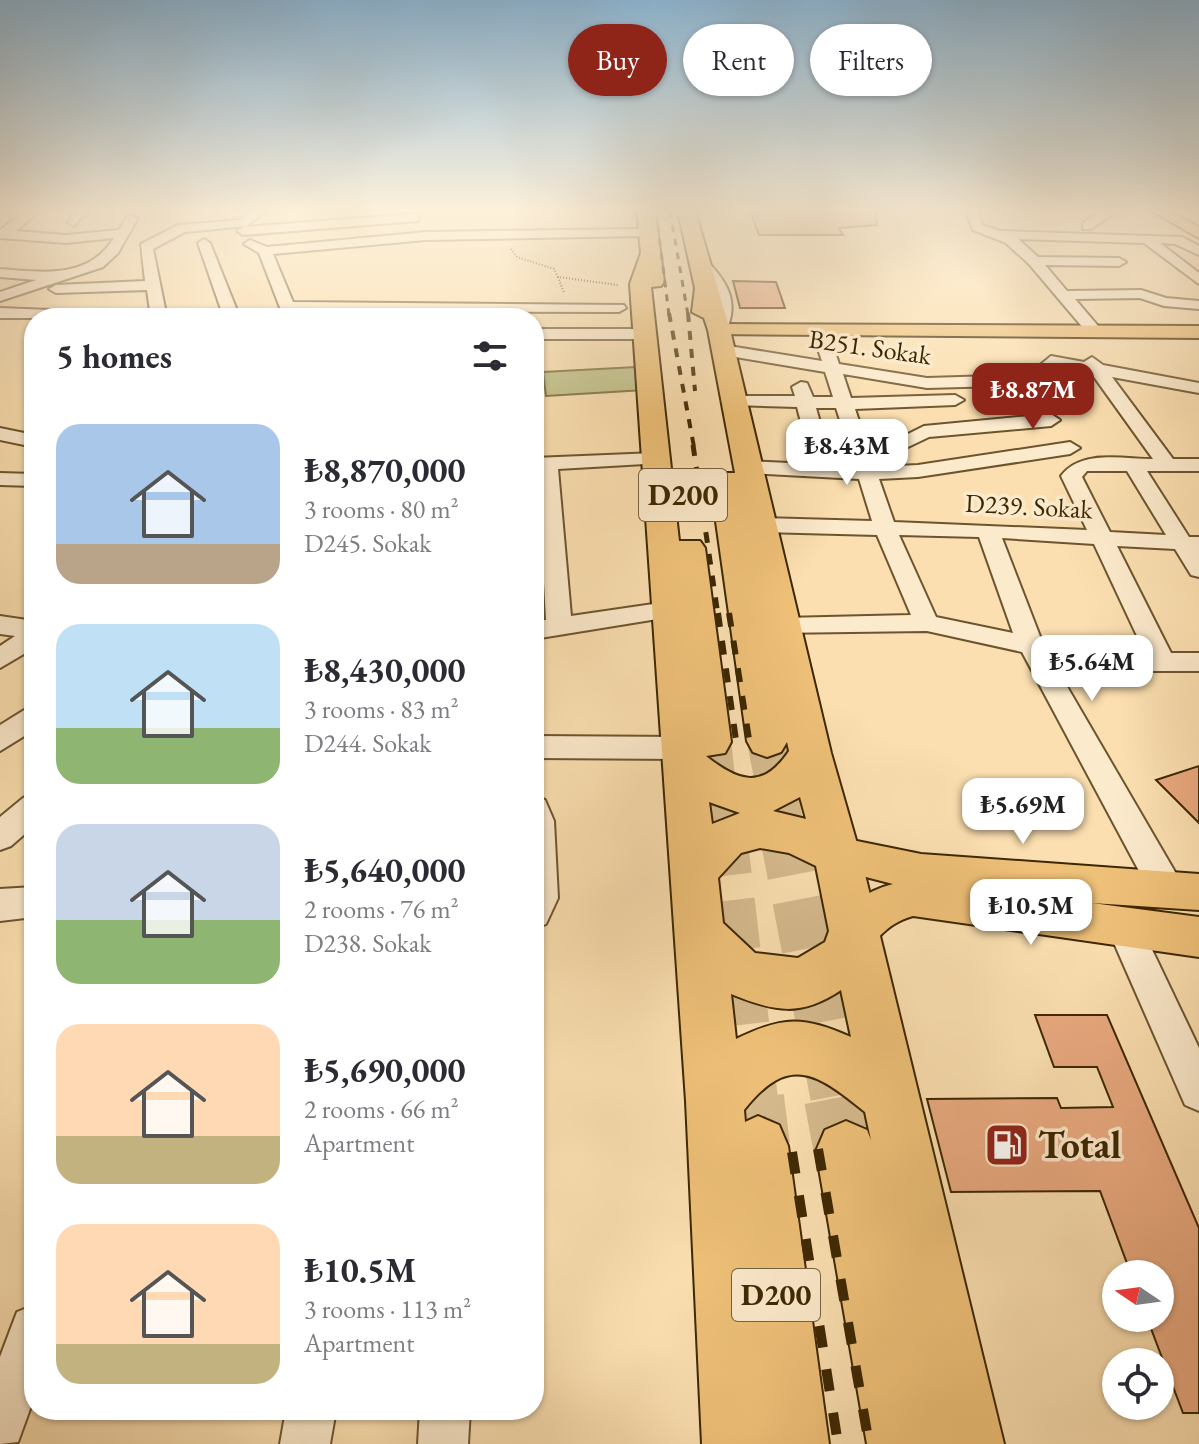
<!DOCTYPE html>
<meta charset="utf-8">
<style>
:root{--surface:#fff;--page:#f2f2f3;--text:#2b2b33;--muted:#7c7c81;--accent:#8f2418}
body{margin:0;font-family:"EB Garamond",serif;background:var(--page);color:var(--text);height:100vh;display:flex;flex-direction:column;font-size:30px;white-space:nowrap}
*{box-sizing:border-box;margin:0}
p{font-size:26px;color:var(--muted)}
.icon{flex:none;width:44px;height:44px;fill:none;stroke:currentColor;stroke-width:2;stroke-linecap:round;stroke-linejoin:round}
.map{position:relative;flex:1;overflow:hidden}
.sheet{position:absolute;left:24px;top:308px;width:520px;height:1112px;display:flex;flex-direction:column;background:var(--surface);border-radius:32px;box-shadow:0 2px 6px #0004}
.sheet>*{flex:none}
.banner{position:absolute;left:568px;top:24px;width:510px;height:72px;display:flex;gap:16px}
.needle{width:52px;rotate:283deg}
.fabs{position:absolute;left:1102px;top:1260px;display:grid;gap:16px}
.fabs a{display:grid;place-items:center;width:72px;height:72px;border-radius:50%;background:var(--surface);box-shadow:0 2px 6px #0004;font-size:40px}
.price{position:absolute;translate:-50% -68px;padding:0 18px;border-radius:16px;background:#fff;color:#222;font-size:26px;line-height:52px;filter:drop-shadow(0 2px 4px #0008)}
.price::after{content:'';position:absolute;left:50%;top:48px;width:24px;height:18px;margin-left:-12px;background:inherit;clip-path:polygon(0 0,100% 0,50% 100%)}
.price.selected{background:var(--accent);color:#fff}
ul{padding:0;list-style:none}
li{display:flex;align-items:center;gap:24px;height:200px;padding:0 32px}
li span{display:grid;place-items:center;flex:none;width:224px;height:160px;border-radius:24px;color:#555}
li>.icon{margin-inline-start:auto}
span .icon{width:96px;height:96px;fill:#fffc;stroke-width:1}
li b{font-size:34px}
h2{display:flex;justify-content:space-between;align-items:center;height:96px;padding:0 32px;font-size:34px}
.pill{padding:0 28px;border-radius:36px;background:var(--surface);box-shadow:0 2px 6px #0004;font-size:28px;line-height:72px}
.pill.selected{background:var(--accent);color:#fff}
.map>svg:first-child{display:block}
.green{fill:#c1c18a;stroke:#7f7446;stroke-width:2}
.building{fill:#e9a97f;stroke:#3d2702;stroke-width:2}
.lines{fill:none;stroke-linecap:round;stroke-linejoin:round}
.highway-tunnel-far2{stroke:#d5ba8d;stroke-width:40;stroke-dasharray:40 20;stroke-linecap:butt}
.highway-tunnel-far1{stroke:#d5ba8d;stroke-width:50;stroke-dasharray:50 25;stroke-linecap:butt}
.highway-tunnel{stroke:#d5ba8d;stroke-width:64;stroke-dasharray:64 32;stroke-linecap:butt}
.minor-casing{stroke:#6c552e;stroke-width:4}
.major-casing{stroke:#3d2702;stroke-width:4}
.highway-casing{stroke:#3d2702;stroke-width:4}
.path{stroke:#3d2702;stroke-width:2;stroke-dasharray:1 2;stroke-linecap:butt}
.minor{fill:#fceacc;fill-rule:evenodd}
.major{fill:#eec078;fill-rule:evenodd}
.highway{fill:#eec078;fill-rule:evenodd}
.rail-far4{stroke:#3d2702;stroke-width:3;stroke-dasharray:7 7;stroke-linecap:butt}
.rail-far3{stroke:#3d2702;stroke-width:4;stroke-dasharray:9 9;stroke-linecap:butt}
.rail-far2{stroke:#3d2702;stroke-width:5;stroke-dasharray:11 11;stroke-linecap:butt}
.rail-far1{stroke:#3d2702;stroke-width:6;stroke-dasharray:14 14;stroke-linecap:butt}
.rail{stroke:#3d2702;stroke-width:10;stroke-dasharray:22 22;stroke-linecap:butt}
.labels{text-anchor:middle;stroke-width:7;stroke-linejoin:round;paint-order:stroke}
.far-street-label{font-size:26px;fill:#3d2702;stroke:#fceacc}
.shield{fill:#fceacc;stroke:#76623f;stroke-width:2}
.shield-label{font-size:30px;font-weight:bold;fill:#3d2702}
.near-poi-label{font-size:38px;font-weight:bold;fill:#3d2702;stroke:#fceacc;text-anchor:start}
</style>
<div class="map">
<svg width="1199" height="1444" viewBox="0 0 1199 1444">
<rect width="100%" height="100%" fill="#fbdfb0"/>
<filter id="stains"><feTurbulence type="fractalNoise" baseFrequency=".0025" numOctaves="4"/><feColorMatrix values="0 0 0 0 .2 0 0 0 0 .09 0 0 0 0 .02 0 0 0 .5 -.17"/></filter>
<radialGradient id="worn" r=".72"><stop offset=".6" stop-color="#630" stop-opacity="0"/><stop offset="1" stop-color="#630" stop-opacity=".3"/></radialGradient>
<path class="green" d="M636 367 644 390 546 396 543 372Z"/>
<g class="building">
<path d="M750 211H876L877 225 839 228 843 235H759Z"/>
<path d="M733 281 776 282 785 308H740Z"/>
<path d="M1199 766V823L1156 780Z"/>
<path d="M1035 1015H1107L1199 1228V1413H1183L1147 1318H1160V1274H1131L1100 1191 951 1192 927 1099 1057 1098 1061 1108 1113 1107 1097 1067H1054Z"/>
</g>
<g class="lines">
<g class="highway-tunnel-far2">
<path d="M767 741 784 828"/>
<path d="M711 742 721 828"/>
</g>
<g class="highway-tunnel-far1">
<path d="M721 826 753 1100"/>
<path d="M783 826 836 1100"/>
</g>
<g class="highway-tunnel">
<path d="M752 1098 758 1146"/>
<path d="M836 1098 846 1151"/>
</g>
<g class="minor-casing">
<g id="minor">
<path d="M25 211H39L16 231 66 235 119 230 128 215 138 218 118 253 103 267 0 301V292L36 280 0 277V269C42 272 88 280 114 238L66 243 0 238V230Z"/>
<path d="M75 211H87L74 226 68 222Z"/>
<path d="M252 211H266L247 226 185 232 153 249 167 318H151L147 290 56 293 49 289 56 285 145 281 141 244 178 225 240 220Z"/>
<path d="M966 211H978L982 225 1000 231 1182 237 1199 246V255L1175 244 1160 243 1199 273V284L1144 243 1018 239 1038 257 1119 258 1126 262 1119 266 1045 265 1067 291 1141 290 1166 298 1199 301V309L1164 306 1140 298 1075 299 1104 333 1090 336 1029 264 1006 243 973 230Z"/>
<path d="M1103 211H1117L1091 229H1083V223Z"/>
<path d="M414 214 418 215V221L243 235 237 231 243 227Z"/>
<path d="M639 229 643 230V236L426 240 273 254 293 302 624 305 626 308 619 312 297 311 300 318H284L259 253 244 244 250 240 267 247 426 232Z"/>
<path d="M204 239 210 243 240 318H224L198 243Z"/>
<path d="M693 257H703C726 280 741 301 725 333L711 330C723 292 714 288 691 260Z"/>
<path d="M0 308 50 310 58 315 56 318H0Z"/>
<path d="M820 326 828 331 839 364 927 378 1028 375 1051 356 1084 362 1092 357 1103 365 1199 383V393L1112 377 1173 459H1199V471H1147L1189 537H1199V577L1191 575 1175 549 1117 546 1171 653H1199V671H1108L1051 659 1178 877 1183 888 1178 899 1166 903 1154 899 1022 652 927 631 775 633 771 627 775 621 784 618 911 615 877 535 761 532 750 525 761 518 872 521 859 479 748 473 738 467 748 461 812 464 797 407 732 405 726 404V396H795L792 387 801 382 807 383 813 397H833L825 372 723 355 715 350 723 345 822 361 812 331ZM1055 367 1092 374 1153 459C1123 459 1081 449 1061 476L1087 530 894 522 879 479 918 477 1070 454 1080 448 1070 442 918 465 875 467 869 450 908 447 929 437 1051 426 1060 420 1051 414 924 426 904 436 865 439 855 409 955 405 964 400 955 395 851 398 843 374 927 388 1033 385ZM816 408H836L855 466 832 465ZM1087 471H1127L1166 535 1110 532 1082 477ZM899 535 979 537 1013 633 936 617ZM1002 538 1094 544 1145 653H1108L1041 639Z"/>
<path d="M534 329H645L653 334 645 339H534Z"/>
<path d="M0 428 34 435V447L0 440Z"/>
<path d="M655 453 665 459 662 463 558 469 571 616 667 602 676 604 679 610 676 616 534 639V621L546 620 538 470H534V458Z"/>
<path d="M0 473 34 474V486L0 485Z"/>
<path d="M0 616 34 621V648L0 668V646L15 636 0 634Z"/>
<path d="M34 704V730L0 751V725Z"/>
<path d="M534 736 681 737 691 740 695 748 691 756 681 759 534 758Z"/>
<path d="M34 794V826L11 846 0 850V817L23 798Z"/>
<path d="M534 796 545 800 554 821 558 898 546 924 534 929Z"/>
<path d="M34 887V917L0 921V889Z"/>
<path d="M1124 911 1136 916 1199 1048V1111L1185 1105 1107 927 1112 916Z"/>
<path d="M34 1305V1398L18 1442 0 1444V1357L17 1312Z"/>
<path d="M286 1410H336L330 1444H280Z"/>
<path d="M420 1410H470L468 1444H418Z"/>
</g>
</g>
<g class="major-casing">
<g id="major">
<path d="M1152 211H1169L1199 227V238Z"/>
<path d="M719 324 1199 326V338L712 334V326Z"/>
<path d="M837 837 921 854 1199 874V910L1092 903 1199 917V957L913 916C881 925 881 943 853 954L838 948 832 934C844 907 865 891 893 884L823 866 817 854 823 842Z"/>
</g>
</g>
<g class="highway-casing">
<path id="highway" d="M637 211H655L664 282 661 286 651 287 679 541H700L705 548 731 742 725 753 706 756C739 782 763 790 789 751L787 742 781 752 767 757 753 752 747 741 710 479 715 473H735L708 330 704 318 692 312 695 288 678 211H695L730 330 831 753 860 854 1004 1444H867L816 1151 825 1130 846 1121 867 1130 871 1140 865 1112C817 1073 789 1053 744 1110L745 1122 758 1116 779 1125 788 1146 829 1444H702L686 1101 630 284 641 253ZM800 797 806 819 773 811ZM709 802 740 813 712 824ZM760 848 789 853 816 866 829 931 825 942 798 958 755 953 723 923 718 878 741 853ZM841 990 851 1037C803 1016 783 1016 736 1039L731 994C775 1012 801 1017 841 990Z"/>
</g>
<g class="path">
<path d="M511 249 517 257 554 269 558 277 618 285"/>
<path d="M558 277 564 293"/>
</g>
<use href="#minor" class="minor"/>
<use href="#major" class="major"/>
<use href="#highway" class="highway"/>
<g class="rail-far4">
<path d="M656 211 669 315"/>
<path d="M670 211 688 315"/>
</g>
<g class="rail-far3">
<path d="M669 313 694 447"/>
<path d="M688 313 695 391"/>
</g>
<path class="rail-far2" d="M693 445 718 615"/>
<g class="rail-far1">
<path d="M718 613 736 740"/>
<path d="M729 613 749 739"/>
</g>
<g class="rail">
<path d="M818 1149 869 1444"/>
<path d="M792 1152 838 1444"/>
</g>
</g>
<linearGradient id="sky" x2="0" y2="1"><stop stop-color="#8cb6d4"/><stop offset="0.51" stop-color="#fdf1db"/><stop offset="1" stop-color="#fdf1db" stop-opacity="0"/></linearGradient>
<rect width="1199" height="413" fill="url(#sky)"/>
<defs>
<g id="fuel-square" transform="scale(2.3)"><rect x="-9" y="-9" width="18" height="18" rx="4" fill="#8f2418" stroke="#fceacc"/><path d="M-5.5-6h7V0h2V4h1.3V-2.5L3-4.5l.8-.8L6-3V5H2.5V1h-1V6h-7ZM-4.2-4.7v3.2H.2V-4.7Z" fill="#fff"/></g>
</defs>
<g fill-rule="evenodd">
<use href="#fuel-square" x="1007" y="1145"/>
</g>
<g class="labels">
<g class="far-street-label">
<text transform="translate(870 347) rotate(8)" y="9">B251. Sokak</text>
<text transform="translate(1029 506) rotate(3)" y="9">D239. Sokak</text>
</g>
<g class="shield">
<rect x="639" y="469" width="88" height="52" rx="6"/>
<rect x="732" y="1269" width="88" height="52" rx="6"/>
</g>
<g class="shield-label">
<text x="683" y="505">D200</text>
<text x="776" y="1305">D200</text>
</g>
<g class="near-poi-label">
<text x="1038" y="1158">Total</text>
</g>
</g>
<rect width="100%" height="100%" filter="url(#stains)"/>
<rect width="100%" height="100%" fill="url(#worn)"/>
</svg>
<div class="fabs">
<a><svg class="needle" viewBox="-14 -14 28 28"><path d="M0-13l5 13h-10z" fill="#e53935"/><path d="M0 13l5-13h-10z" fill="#7c7c81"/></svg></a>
<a><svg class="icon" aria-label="locate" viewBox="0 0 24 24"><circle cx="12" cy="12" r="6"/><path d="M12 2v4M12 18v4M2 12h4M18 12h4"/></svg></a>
</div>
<b class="price selected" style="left:1033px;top:431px">₺8.87M</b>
<b class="price" style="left:847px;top:487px">₺8.43M</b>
<b class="price" style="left:1092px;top:703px">₺5.64M</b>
<b class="price" style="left:1023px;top:846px">₺5.69M</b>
<b class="price" style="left:1031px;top:947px">₺10.5M</b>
<div class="banner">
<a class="pill selected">Buy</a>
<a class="pill">Rent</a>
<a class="pill">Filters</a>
</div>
<section class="sheet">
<h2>5 homes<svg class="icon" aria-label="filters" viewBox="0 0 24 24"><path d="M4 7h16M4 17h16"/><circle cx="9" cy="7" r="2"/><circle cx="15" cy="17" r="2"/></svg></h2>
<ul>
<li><span style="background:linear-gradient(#a9c7e8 75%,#b9a48a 0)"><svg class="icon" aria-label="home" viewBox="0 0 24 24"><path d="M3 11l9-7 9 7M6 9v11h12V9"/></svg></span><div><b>₺8,870,000</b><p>3 rooms · 80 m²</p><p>D245. Sokak</p></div></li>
<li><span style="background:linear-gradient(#bfe0f5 65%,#8fb573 0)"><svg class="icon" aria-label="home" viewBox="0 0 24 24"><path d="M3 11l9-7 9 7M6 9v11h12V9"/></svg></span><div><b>₺8,430,000</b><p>3 rooms · 83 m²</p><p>D244. Sokak</p></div></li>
<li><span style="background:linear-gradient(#c9d6e8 60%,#8fb573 0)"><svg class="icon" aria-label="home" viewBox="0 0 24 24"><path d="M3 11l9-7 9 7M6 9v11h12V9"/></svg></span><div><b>₺5,640,000</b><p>2 rooms · 76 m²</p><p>D238. Sokak</p></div></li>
<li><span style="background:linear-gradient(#ffd9b3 70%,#c2b280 0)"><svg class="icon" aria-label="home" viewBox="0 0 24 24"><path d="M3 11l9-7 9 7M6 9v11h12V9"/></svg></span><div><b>₺5,690,000</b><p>2 rooms · 66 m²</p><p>Apartment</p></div></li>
<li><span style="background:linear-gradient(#ffd9b3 75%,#c2b280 0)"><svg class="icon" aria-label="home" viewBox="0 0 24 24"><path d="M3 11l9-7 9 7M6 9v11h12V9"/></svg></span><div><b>₺10.5M</b><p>3 rooms · 113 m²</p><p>Apartment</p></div></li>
</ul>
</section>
</div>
